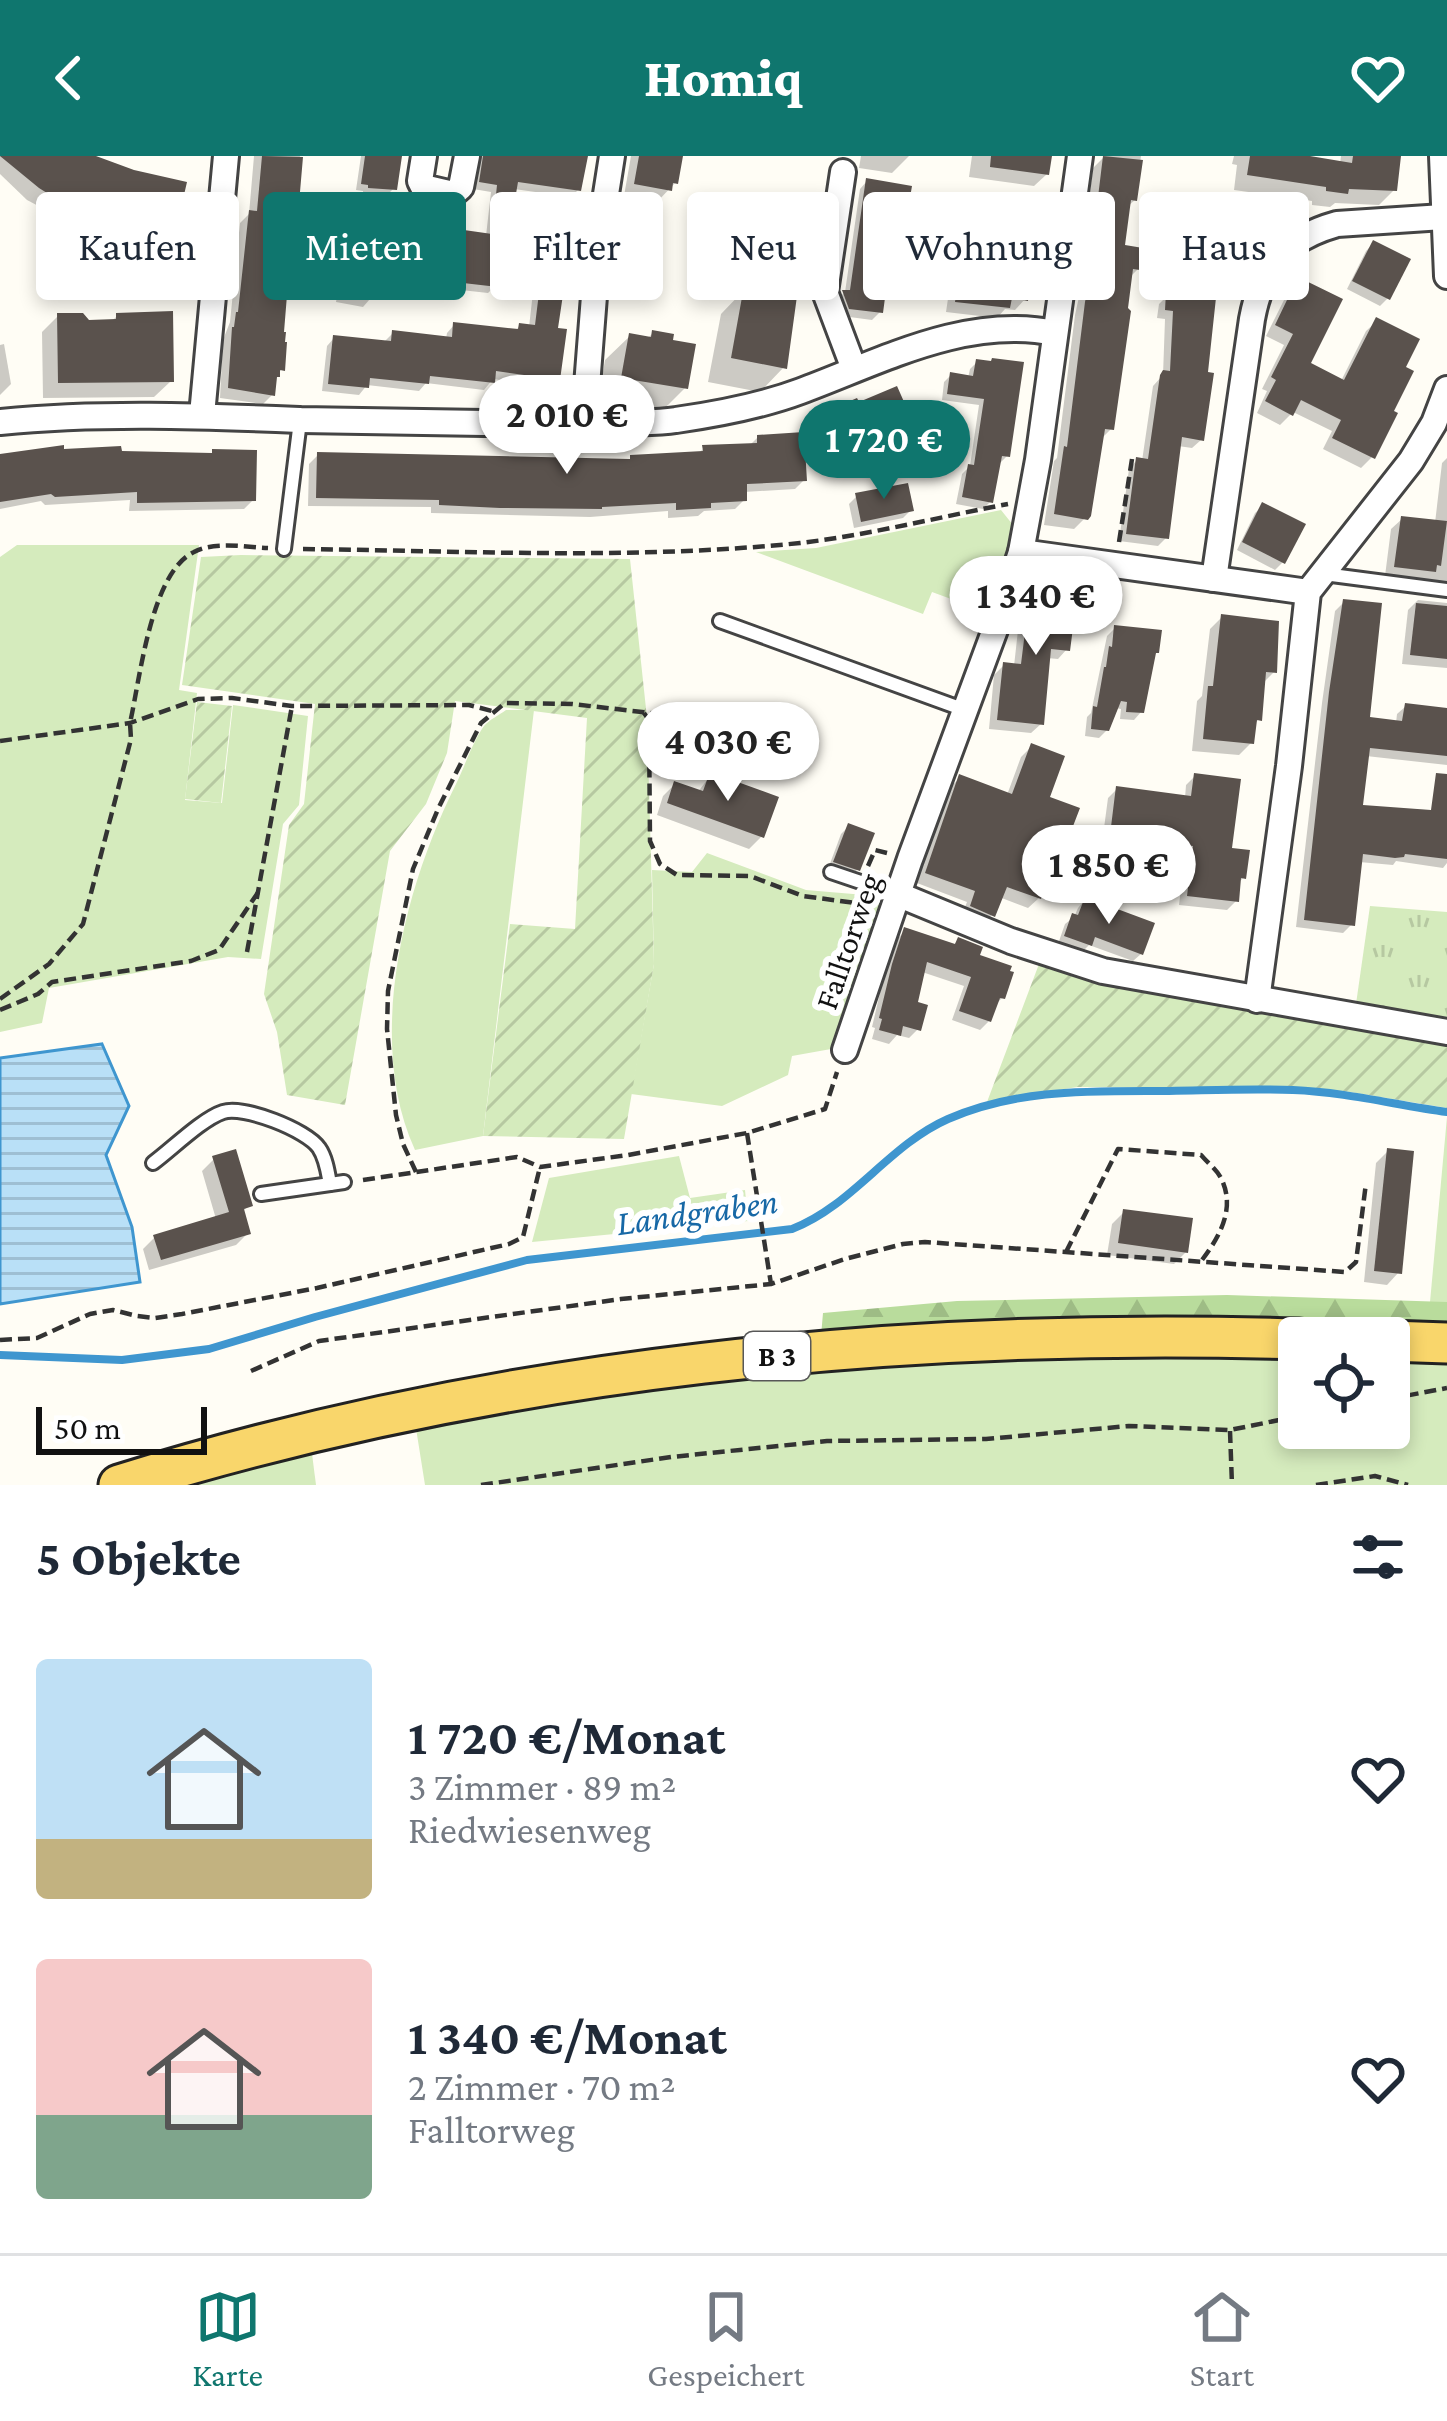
<!DOCTYPE html>
<html lang="de">
<meta charset="utf-8">
<style>
:root{--surface:#fff;--page:#f2f2f3;--text:#1f2937;--muted:#747a83;--line:#e0e1e3;--accent:#0f766e}
body{margin:0;font-family:"Crimson Pro",serif;background:var(--page);color:var(--text);height:100vh;display:flex;flex-direction:column;font-size:45px;white-space:nowrap}
*{box-sizing:border-box;margin:0}
p{font-size:39px;color:var(--muted)}
.icon{flex:none;width:66px;height:66px;fill:none;stroke:currentColor;stroke-width:2;stroke-linecap:round;stroke-linejoin:round}
.map{position:relative;height:1329px;overflow:hidden}
.sheet{display:flex;flex-direction:column;background:var(--surface);flex:1}
.sheet>*{flex:none}
.hud{position:absolute;left:36px;top:36px;width:1377px;height:108px;display:flex;gap:24px}
.tools{position:absolute;left:1278px;top:1161px;display:grid;gap:24px}
.tools a{display:grid;place-items:center;width:132px;height:132px;border-radius:12px;background:var(--surface);box-shadow:0 6px 18px #0003;font-size:60px}
.scale{position:absolute;left:36px;bottom:30px;width:171px;box-sizing:border-box;padding-left:12px;border:6px solid #111;border-top:0;font-size:33px;line-height:42px;white-space:nowrap;color:#111;-webkit-text-stroke:9px #fff;paint-order:stroke}
.price{position:absolute;translate:-50% -102px;padding:0 27px;border-radius:42px;background:#fff;color:#222;font-size:39px;line-height:78px;filter:drop-shadow(0 3px 6px #0008)}
.price::after{content:'';position:absolute;left:50%;top:72px;width:36px;height:27px;margin-left:-18px;background:inherit;clip-path:polygon(0 0,100% 0,50% 100%)}
.price.active{background:var(--accent);color:#fff}
ul{padding:0;list-style:none}
li{display:flex;align-items:center;gap:36px;height:300px;padding:0 36px}
li span{display:grid;place-items:center;flex:none;width:336px;height:240px;border-radius:12px;color:#555}
li>.icon{margin-inline-start:auto}
span .icon{width:144px;height:144px;fill:#fffc;stroke-width:1}
li b{font-size:51px}
h2{display:flex;justify-content:space-between;align-items:center;height:144px;padding:0 36px;font-size:51px}
.chip{padding:0 42px;border-radius:12px;background:var(--surface);box-shadow:0 6px 18px #0003;font-size:42px;line-height:108px}
.chip.active{background:var(--accent);color:#fff}
header{display:flex;justify-content:space-between;align-items:center;height:156px;padding:0 36px;background:var(--accent);color:#fff;font-size:54px;font-weight:800}
.tabs{display:flex;justify-content:space-around;align-items:center;height:168px;border-top:3px solid var(--line);background:var(--surface);font-size:33px;color:var(--muted)}
.tabs a{display:grid;justify-items:center;gap:6px}
.tabs .active{color:var(--accent)}
.map>svg:first-child{display:block}
.grass{fill:#d5ebbd}
.forest{fill:url(#forest-firs)}
.park{fill:url(#park-tufts)}
.garden{fill:url(#garden-furrows)}
.water{fill:url(#water-rules);stroke:#3f96cf;stroke-width:3}
.shadow{fill:#0003}
.lines{fill:none;stroke-linecap:round;stroke-linejoin:round}
.stream{stroke:#3f96cf;stroke-width:8}
.building{fill:#5a524d}
.lane-casing{stroke:#444;stroke-width:18}
.street-casing{stroke:#444;stroke-width:30}
.primary-casing{stroke:#222;stroke-width:45}
.path{stroke:#333;stroke-width:4.5;stroke-dasharray:12 6;stroke-linecap:butt}
.lane{stroke:#fff;stroke-width:12}
.street{stroke:#fff;stroke-width:24}
.primary{stroke:#f9d66b;stroke-width:39}
.labels{text-anchor:middle;stroke-width:12;stroke-linejoin:round;paint-order:stroke}
.shield{fill:#fff;stroke:#585858;stroke-width:3}
.shield-label{font-size:30px;font-weight:bold;fill:#111}
.street-label{font-size:33px;fill:#111;stroke:#fff}
.water-label{font-size:36px;font-style:italic;fill:#1768a6;stroke:#fff}
</style>
<header><svg class="icon" aria-label="back" viewBox="0 0 24 24"><path d="M15 5l-7 7 7 7"/></svg>Homiq<svg class="icon" aria-label="heart" viewBox="0 0 24 24"><path d="M12 20l-8-8c-3-5 5-10 8-4 3-6 11-1 8 4z"/></svg></header>
<div class="map">
<svg width="1447" height="1329" viewBox="0 0 1447 1329">
<defs>
<pattern id="forest-firs" width="22" height="20" patternUnits="userSpaceOnUse" patternTransform="scale(3)"><rect width="22" height="20" fill="#b9dc9c"/><path d="M5 1l3.5 6h-7zM16 11l3.5 6h-7z" fill="#9ebc85"/></pattern>
<pattern id="park-tufts" width="24" height="20" patternUnits="userSpaceOnUse" patternTransform="scale(3)"><rect width="24" height="20" fill="#d5ebbd"/><path d="M3 7l-1-3M5 7V3M7 7l1-3M15 17l-1-3M17 17v-4M19 17l1-3" fill="none" stroke="#b6c8a1"/></pattern>
<pattern id="garden-furrows" width="10" height="10" patternUnits="userSpaceOnUse" patternTransform="scale(3)"><rect width="10" height="10" fill="#d5ebbd"/><path d="M-1 1l2-2M0 10L10 0M9 11l2-2" fill="none" stroke="#b6c8a1"/></pattern>
<pattern id="water-rules" width="6" height="5" patternUnits="userSpaceOnUse" patternTransform="scale(3)"><rect width="6" height="5" fill="#b9e0f7"/><path d="M0 2.5h6" fill="none" stroke="#9ebfd3"/></pattern>
</defs>
<rect width="100%" height="100%" fill="#fffdf5"/>
<g class="grass">
<path d="M1001 354 1017 374 992 458 932 436 923 458 756 396 816 392Z"/>
<path d="M17 389H199L179 534 197 537 185 644 222 647 233 549 308 560 299 649 283 668 261 803 228 801 49 832 42 867 0 876V401Z"/>
<path d="M506 554H534L483 980 415 994C365 884 404 732 456 628 465 610 472 587 484 570 489 564 499 559 506 554Z"/>
<path d="M707 697 806 734 865 739 881 745 831 893 792 900 788 919 722 950 631 938 654 808 652 714 692 716Z"/>
<path d="M1447 961V1146H1430Z"/>
<path d="M679 1000 690 1042 745 1034 748 1065 532 1086 549 1022Z"/>
<path d="M1299 1197V1272H1389V1199L1447 1200V1329H425L415 1266 585 1236 930 1201Z"/>
<path d="M311 1290 316 1329H161Z"/>
</g>
<path class="forest" d="M1227 1139 1447 1146V1169C1238 1161 1030 1171 821 1180L823 1157 957 1145Z"/>
<path class="park" d="M1370 750 1447 756V861L1356 848Z"/>
<g class="garden">
<path d="M241 399 630 403 647 562 654 808 624 983 483 980 510 768 575 773 587 562 455 545 447 597 426 648 390 695 345 949 287 939 277 876 264 838 289 669 304 648 315 548 182 529 201 401Z"/>
<path d="M197 546 232 550 221 647 185 643Z"/>
<path d="M1039 808 1132 834 1447 888V952L1350 936 1292 932 1077 931 987 946Z"/>
</g>
<path class="water" d="M102 888 129 950 106 999 132 1071 140 1126 0 1148V902Z"/>
<g class="shadow">
<path d="M0 0H92L171 81 159 93 80 72 27 44 0 18Z"/>
<path d="M254 0H300L291 139 284 146 282 213 274 222 273 238 263 248 220 242 223 184 230 166 240 67 249 58Z"/>
<path d="M361 0H399L394 32 387 39 363 37V35L356 34Z"/>
<path d="M478 0H584L579 33 571 41 514 33 508 63 539 86 566 131 560 138 555 175 557 223 549 230 493 223 484 234 426 227 419 235 367 229 359 239 322 235 327 190 334 182 385 185 393 177 446 183 447 177 454 169 515 175 520 170 529 171 533 136 493 132 488 137 434 131 425 141 372 135 370 143 363 151 336 146 346 91 354 83 456 92 457 85 465 77 486 80 491 36 473 33Z"/>
<path d="M631 0H680L675 27 657 46 624 40Z"/>
<path d="M861 0H909L892 17 859 12Z"/>
<path d="M972 0H1049L1047 18 1034 30 969 21Z"/>
<path d="M1105 0H1141L1135 44 1127 51 1122 92 1138 113 1129 122 1111 273 1100 284 1088 359 1074 373 1044 369 1054 305 1057 302 1075 159 1084 118 1080 117 1093 12Z"/>
<path d="M1234 0H1302L1340 8 1341 0H1398L1394 34 1379 49 1335 47 1330 51 1312 49V45L1234 34 1237 9 1232 8Z"/>
<path d="M867 25 901 74 894 82 890 81 880 156 872 164 842 160 836 144 845 136 860 33Z"/>
<path d="M994 57 1039 96 1031 104 1025 143 1015 154 1005 153 997 162 946 156 950 129 944 128 947 103 919 98 921 83 943 64 982 69Z"/>
<path d="M1203 81 1236 124 1227 132 1214 131 1201 284 1192 292 1178 290 1166 382 1158 390 1119 385 1129 313 1137 304 1142 305 1153 230 1163 219 1165 163 1157 162 1159 148 1168 139 1190 140 1195 90Z"/>
<path d="M1374 87 1388 142 1380 150 1347 133 1366 95Z"/>
<path d="M1299 125 1307 208 1341 225 1366 175 1377 165 1402 213 1372 301 1361 312 1323 293 1332 275 1293 256 1280 269 1257 257 1267 235 1262 233 1284 189 1266 180 1288 136Z"/>
<path d="M745 133 772 138 778 133 784 211 760 236 708 226 721 158Z"/>
<path d="M58 160 88 167 111 166 117 160 171 225 154 241 43 242 42 176Z"/>
<path d="M653 177 685 232 661 256 598 246 605 204 630 180 647 183Z"/>
<path d="M4 188 11 228 0 239V189Z"/>
<path d="M977 206 1007 300 1000 307 990 346 983 353 956 348 962 318 970 310 979 249 942 244 944 226 951 219 968 222 970 213Z"/>
<path d="M825 260 908 263 900 271 873 282 872 277 830 296 817 267Z"/>
<path d="M758 281 804 324 795 333 744 336V344L735 353 704 355 698 360 668 362V355L590 361 431 357V351L308 350 309 308 318 299 627 306 631 302 698 298 704 292 749 290Z"/>
<path d="M61 296 119 298 253 344 244 353 129 355 130 344 45 349 41 345 0 353V302Z"/>
<path d="M1447 302V441L1439 433 1385 420 1391 373 1402 363 1435 367 1442 307Z"/>
<path d="M857 340 911 354 903 362 854 372 849 348Z"/>
<path d="M1263 350 1283 406 1275 414 1237 394 1255 357Z"/>
<path d="M1034 438 1067 493 1058 503 1047 502 1041 568 1031 577 989 573 994 519 1004 509 1014 510 1019 465 1023 461 1024 448Z"/>
<path d="M1418 444 1447 447V512L1402 508 1408 454Z"/>
<path d="M1344 446 1367 564 1396 567 1397 558 1406 550 1447 554V609L1366 600 1360 651 1447 655V707L1443 712 1396 705 1393 709 1359 706 1352 768 1343 777 1296 771 1322 547 1335 455Z"/>
<path d="M1222 461 1274 516 1262 528 1259 563 1253 569 1251 587 1239 599 1192 595 1197 545 1202 540 1210 473Z"/>
<path d="M1115 472 1141 556 1134 564 1120 563 1121 553 1115 552 1107 574 1099 582 1085 580 1087 561 1091 557 1107 480Z"/>
<path d="M1032 590 1046 643 1063 689 1055 697 1039 742 1028 752 999 741 992 759 982 769 961 761 967 746 917 727 949 632 960 622 1007 639 1021 601Z"/>
<path d="M711 619 761 681 749 693 657 659 663 640 675 628 697 637Z"/>
<path d="M1195 620 1228 695 1244 721 1238 727 1236 745 1227 754 1179 749 1185 698 1102 687 1108 642 1117 633 1185 642 1186 629Z"/>
<path d="M849 670 858 713 850 721 828 713 841 678Z"/>
<path d="M1085 744 1141 798 1133 805 1089 789 1082 796 1058 788 1065 768 1074 761 1078 752Z"/>
<path d="M905 775 952 791 958 784 976 800 1002 842 994 850 989 865 980 874 952 864 964 830 922 816 914 848 918 873 909 882 897 879 889 888 872 883 875 872 872 871 884 820 896 784Z"/>
<path d="M1388 995 1399 1116 1387 1129 1364 1126 1376 1007Z"/>
<path d="M214 1003 249 1049 242 1056 248 1077 236 1089 149 1114 143 1093 155 1081 216 1063 202 1015Z"/>
<path d="M1124 1056 1186 1096 1174 1108 1107 1099 1112 1068Z"/>
</g>
<g class="lines">
<path class="stream" d="M0 1199 122 1204 209 1193 315 1161 527 1104 792 1073C852 1050 889 989 948 963 1012 935 1078 935 1146 935 1195 935 1244 932 1293 934 1345 936 1396 949 1447 956"/>
</g>
<g class="building">
<path d="M0 0H96L134 14 187 26 174 82 93 61 66 49 39 32Z"/>
<path d="M262 0 303 1 298 59H302L294 140 287 139 284 176H286L285 186H287L285 215 280 214V221H277L275 240 228 232 232 171H234L236 156H238L249 54 257 55Z"/>
<path d="M365 0H402L397 34 368 32V29L361 28Z"/>
<path d="M483 0H588L581 35 518 26 512 61 544 65 542 83 575 87 569 133 564 132 558 172 567 173 560 224 496 215 495 227 430 220 429 228 370 222 369 232 328 228 333 179 391 185 392 174 452 181 453 166 518 173 519 167 535 169 540 129 499 125 498 131 437 124 436 135 376 128 373 144 342 139 353 80 385 86 386 82H404L462 90 464 74 492 78 497 29 479 26Z"/>
<path d="M639 0H683L678 28 673 27 672 35 634 28Z"/>
<path d="M991 0H1052L1049 19 990 11Z"/>
<path d="M1103 0 1143 4 1137 45 1131 44 1125 89 1143 92 1140 114 1133 113 1128 152 1131 155 1114 274 1105 273 1091 360 1088 364 1054 358 1064 290 1067 291 1085 146 1093 108 1090 107Z"/>
<path d="M1250 0H1310L1352 7 1353 0H1401L1397 35 1349 33 1348 38 1326 35V31L1247 19Z"/>
<path d="M866 22 912 30 904 76 894 74 883 157 849 153 842 134H850Z"/>
<path d="M993 54 1048 62 1042 97 1035 96 1028 145 1012 142 1010 152 955 146 959 119 953 118 957 92 928 88 931 69 941 71 942 61 991 68Z"/>
<path d="M1202 78 1244 83 1239 125 1218 123 1208 216 1214 217 1204 285 1182 281 1169 383 1126 378 1136 301 1148 303 1160 219 1163 214 1170 215 1173 155 1165 154 1166 136 1196 137Z"/>
<path d="M1373 84 1411 103 1390 144 1352 125Z"/>
<path d="M1298 121 1343 143 1311 207 1344 224 1376 161 1420 183 1406 211 1414 215 1394 255 1398 257 1375 303 1332 282 1341 264 1301 244 1293 260 1265 245 1276 224 1271 221 1293 178 1275 169Z"/>
<path d="M777 129 794 133 792 139 797 140 787 213 731 202 744 130 776 136Z"/>
<path d="M173 155 174 226 58 227 57 157H83L89 164 116 163V157Z"/>
<path d="M652 174 674 178 673 184 696 188 688 233 621 222 629 177 651 181Z"/>
<path d="M992 202 1024 206 1010 301 1002 300 993 347 962 341 968 308 974 309 984 243 947 238 950 216 973 220 976 203 991 205Z"/>
<path d="M897 230 912 264 881 276 879 272 838 290 823 257 857 242 859 246Z"/>
<path d="M804 276 807 325 747 328V345L711 347V352L676 354V347L602 351V353L500 352 439 349V344L316 342 317 296 630 303V299L703 295 702 289 757 287V279Z"/>
<path d="M64 289V293L121 290 122 295 212 297V293L257 294 256 345 137 347V336L55 341 51 338 0 346V298Z"/>
<path d="M908 327 914 355 861 366 855 337Z"/>
<path d="M1262 346 1306 368 1285 408 1242 386Z"/>
<path d="M1401 360 1447 365 1441 410 1437 409 1436 416 1394 411Z"/>
<path d="M1033 435 1077 440 1070 495 1051 493 1044 569 997 564 1003 506 1021 508 1028 452H1031Z"/>
<path d="M1343 443 1382 447 1370 561 1402 565 1405 547 1447 552V600L1370 592 1363 649 1431 654 1436 617 1447 618V703L1405 698 1404 701 1395 702 1363 698 1355 770 1304 764 1329 536Z"/>
<path d="M1416 447 1447 450V503L1410 499Z"/>
<path d="M1221 458 1279 465 1277 517 1266 516 1262 565 1257 564 1254 588 1203 583 1208 530H1213Z"/>
<path d="M1114 469 1162 474 1159 497H1156L1144 557 1126 556 1127 546 1121 545 1109 575 1091 573 1093 550 1097 551 1104 511H1106L1109 490 1112 491Z"/>
<path d="M1031 587 1065 600 1050 641 1080 652 1065 691 1061 689 1041 743 1007 731 995 761 970 750 975 735 925 717 959 618 1012 638Z"/>
<path d="M710 616 779 641 764 682 667 647 674 625 703 635Z"/>
<path d="M1194 617 1241 623 1232 692 1250 694 1246 723 1241 722 1239 746 1187 740 1193 690 1110 679 1116 630 1191 640Z"/>
<path d="M848 667 875 677 860 715 833 706Z"/>
<path d="M1085 741 1155 767 1143 799 1095 781 1092 790 1064 780 1072 757 1078 759Z"/>
<path d="M904 771 955 788 958 781 983 791 980 799 1012 810 1010 815 1014 816 1005 843 1000 842 991 866 959 855 971 821 927 806 918 846 928 849 921 875 903 870 901 880 879 874 882 863 879 862 892 808Z"/>
<path d="M1387 992 1414 995 1402 1118 1374 1115Z"/>
<path d="M236 993 253 1050 244 1053 251 1078 161 1104 153 1079 229 1056 212 1000Z"/>
<path d="M1123 1053 1193 1062 1188 1097 1118 1087Z"/>
</g>
<g class="lines">
<g class="lane-casing">
<g id="lane">
<path d="M284 393 300 265"/>
<path d="M1324 418 1447 434"/>
<path d="M720 465 965 554"/>
<path d="M831 716 896 738"/>
<path d="M153 1007C172 993 202 963 223 956 243 949 307 974 319 992 326 1002 328 1017 330 1028"/>
<path d="M261 1038 344 1026"/>
</g>
</g>
<g class="street-casing">
<g id="street">
<path d="M424 0 420 25 423 31 453 38 461 31 467 0"/>
<path d="M1442 0 1447 120"/>
<path d="M843 16 825 136 854 213"/>
<path d="M202 259 226 0"/>
<path d="M0 266C101 256 200 260 301 264 362 265 423 266 484 267 530 267 576 269 621 267 639 266 658 267 676 264 718 258 761 250 801 235 882 205 966 159 1055 177"/>
<path d="M584 268 598 89 612 0"/>
<path d="M1021 396 1308 436"/>
<path d="M1214 423 1252 163C1262 110 1284 83 1337 68L1443 61"/>
<path d="M897 738 1011 785 1103 815 1447 876"/>
<path d="M1257 844 1289 610 1308 436 1411 305 1434 267 1447 233"/>
<path d="M845 894 910 703 1000 460 1021 396 1038 304 1080 0"/>
</g>
</g>
<g class="primary-casing">
<g id="primary">
<path d="M1389 1185 1447 1187"/>
<path d="M119 1329C499 1211 903 1171 1299 1183"/>
</g>
</g>
<g class="path">
<path d="M1119 386 1132 303"/>
<path d="M303 393C468 395 635 404 800 387 869 379 939 361 1008 348"/>
<path d="M644 557 649 564 650 685 660 708 677 719 750 720 803 740 870 749"/>
<path d="M0 585 130 567 198 543 232 542 292 550 469 549 492 555"/>
<path d="M868 710 875 694 887 697"/>
<path d="M247 796 292 550"/>
<path d="M0 843 49 808 83 768 131 583 130 567C140 523 151 416 194 396 215 385 245 391 268 392"/>
<path d="M0 854 38 838 52 826 191 805 219 794 259 735"/>
<path d="M747 977 771 1128"/>
<path d="M416 1016 403 988 396 959 387 873 388 835 413 713 438 653 481 567 505 547 572 548 651 557"/>
<path d="M363 1024 517 1001 540 1011 628 999 747 977 825 953 837 916"/>
<path d="M1066 1096 1118 993 1201 999C1207 1006 1217 1014 1221 1022 1236 1052 1220 1080 1202 1104"/>
<path d="M0 1184 37 1182 90 1158 113 1154 137 1160 155 1162 182 1158 317 1132 509 1088 523 1081 540 1011"/>
<path d="M251 1215 319 1185 621 1143 771 1128 845 1103 903 1088 925 1086 1345 1116 1356 1106 1366 1027"/>
<path d="M1389 1243 1447 1232"/>
<path d="M1230 1275 1232 1329"/>
<path d="M481 1329 671 1301 827 1285 986 1283 1129 1270 1230 1274 1299 1260"/>
<path d="M1316 1329 1375 1320 1408 1329"/>
</g>
<use href="#lane" class="lane"/>
<use href="#street" class="street"/>
<use href="#primary" class="primary"/>
</g>
<g class="labels">
<rect class="shield" x="744" y="1176" width="66" height="48" rx="9"/>
<g class="shield-label">
<text x="777" y="1210">B 3</text>
</g>
<g class="street-label">
<text transform="translate(847 785) rotate(-71)" y="12">Falltorweg</text>
</g>
<g class="water-label">
<text transform="translate(697 1055) rotate(-8)" y="13">Landgraben</text>
</g>
</g>
</svg>
<div class="tools">
<a><svg class="icon" aria-label="locate" viewBox="0 0 24 24"><circle cx="12" cy="12" r="6"/><path d="M12 2v4M12 18v4M2 12h4M18 12h4"/></svg></a>
</div>
<div class="scale">50 m</div>
<b class="price" style="left:567px;top:321px">2 010 €</b>
<b class="price active" style="left:884px;top:346px">1 720 €</b>
<b class="price" style="left:1036px;top:502px">1 340 €</b>
<b class="price" style="left:728px;top:648px">4 030 €</b>
<b class="price" style="left:1109px;top:771px">1 850 €</b>
<div class="hud">
<a class="chip">Kaufen</a>
<a class="chip active">Mieten</a>
<a class="chip">Filter</a>
<a class="chip">Neu</a>
<a class="chip">Wohnung</a>
<a class="chip">Haus</a>
</div>
</div>
<section class="sheet">
<h2>5 Objekte<svg class="icon" aria-label="filters" viewBox="0 0 24 24"><path d="M4 7h16M4 17h16"/><circle cx="9" cy="7" r="2"/><circle cx="15" cy="17" r="2"/></svg></h2>
<ul>
<li><span style="background:linear-gradient(#bfe0f5 75%,#c2b280 0)"><svg class="icon" aria-label="home" viewBox="0 0 24 24"><path d="M3 11l9-7 9 7M6 9v11h12V9"/></svg></span><div><b>1 720 €/Monat</b><p>3 Zimmer · 89 m²</p><p>Riedwiesenweg</p></div><svg class="icon" aria-label="heart" viewBox="0 0 24 24"><path d="M12 20l-8-8c-3-5 5-10 8-4 3-6 11-1 8 4z"/></svg></li>
<li><span style="background:linear-gradient(#f6c9c9 65%,#7fa58c 0)"><svg class="icon" aria-label="home" viewBox="0 0 24 24"><path d="M3 11l9-7 9 7M6 9v11h12V9"/></svg></span><div><b>1 340 €/Monat</b><p>2 Zimmer · 70 m²</p><p>Falltorweg</p></div><svg class="icon" aria-label="heart" viewBox="0 0 24 24"><path d="M12 20l-8-8c-3-5 5-10 8-4 3-6 11-1 8 4z"/></svg></li>
</ul>
</section>
<nav class="tabs">
<a class="active"><svg class="icon" aria-label="map" viewBox="0 0 24 24"><path d="M3 6l6-2 6 2 6-2v14l-6 2-6-2-6 2zM9 4v14M15 6v14"/></svg>Karte</a>
<a><svg class="icon" aria-label="saved" viewBox="0 0 24 24"><path d="M7 4h10v16l-5-4-5 4z"/></svg>Gespeichert</a>
<a><svg class="icon" aria-label="home" viewBox="0 0 24 24"><path d="M3 11l9-7 9 7M6 9v11h12V9"/></svg>Start</a>
</nav>
